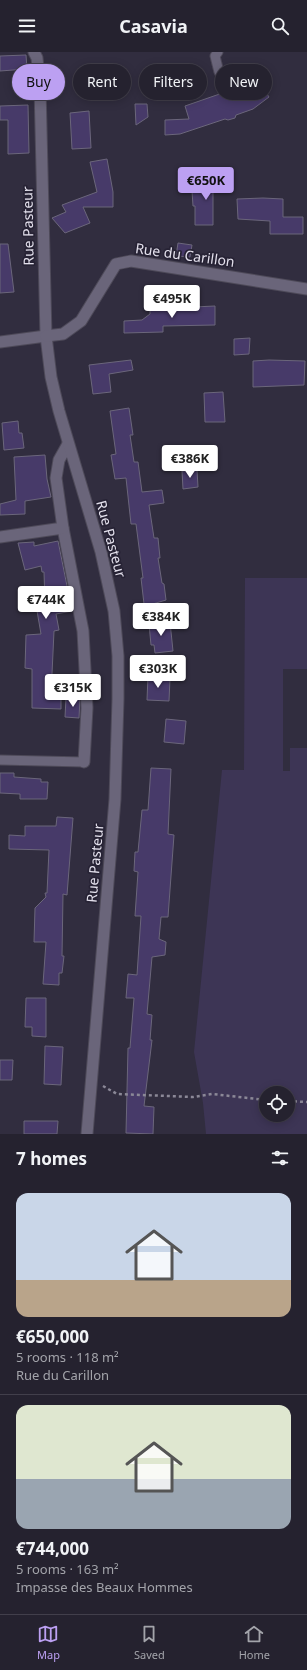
<!DOCTYPE html>
<meta charset="utf-8">
<style>
:root{--surface:#25222f;--page:#2d2a37;--text:#f1f3f6;--muted:#a3a4aa;--line:#423f4b;--accent:#bca0f2}
body{margin:0;font-family:"Noto Sans",sans-serif;background:var(--page);color:var(--text);height:100vh;display:flex;flex-direction:column;font-size:15px;white-space:nowrap}
*{box-sizing:border-box;margin:0}
p{font-size:13px;color:var(--muted)}
.icon{flex:none;width:22px;height:22px;fill:none;stroke:currentColor;stroke-width:2;stroke-linecap:round;stroke-linejoin:round}
.map{position:relative;height:1082px;overflow:hidden}
.side{display:flex;flex-direction:column;background:var(--surface);flex:1}
.side>*{flex:none}
.guide{position:absolute;left:12px;top:12px;width:283px;height:36px;display:flex;gap:8px}
.buttons{position:absolute;left:259px;top:1034px;display:grid;gap:8px}
.buttons a{display:grid;place-items:center;width:36px;height:36px;border-radius:50%;background:var(--surface);box-shadow:0 2px 10px #0003,0 0 0 1px var(--line);font-size:20px}
.price{position:absolute;translate:-50% -34px;padding:0 9px;border-radius:4px;background:#fff;color:#222;font-size:13px;line-height:26px;filter:drop-shadow(0 1px 2px #0008)}
.price::after{content:'';position:absolute;left:50%;top:24px;width:12px;height:9px;margin-left:-6px;background:inherit;clip-path:polygon(0 0,100% 0,50% 100%)}
.price.on{background:var(--accent);color:#111}
ul{padding:0;list-style:none}
li{display:grid;align-content:center;gap:8px;height:212px;padding:0 16px}
li+li{border-top:1px solid var(--line)}
li span{display:grid;place-items:center;height:124px;border-radius:12px;color:#555}
li>.icon{margin-inline-start:auto}
span .icon{width:72px;height:72px;fill:#fffc;stroke-width:1}
li b{font-size:17px}
h2{display:flex;justify-content:space-between;align-items:center;height:48px;padding:0 16px;font-size:17px}
.tag{padding:0 14px;border-radius:18px;background:var(--surface);box-shadow:0 2px 10px #0003,0 0 0 1px var(--line);font-size:14px;line-height:36px}
.tag.on{background:var(--accent);color:#111}
header{display:flex;justify-content:space-between;align-items:center;height:52px;padding:0 16px;background:var(--surface);font-size:18px;font-weight:700}
.tab-bar{display:flex;justify-content:space-around;align-items:center;height:56px;border-top:1px solid var(--line);background:var(--surface);font-size:11px;color:var(--muted)}
.tab-bar a{display:grid;justify-items:center;gap:2px}
.tab-bar .on{color:var(--accent)}
.map>svg:first-child{display:block}
.green{fill:#3d3555;fill-rule:evenodd}
.building{fill:#473a69;stroke:#6b667b}
.lines{fill:none;stroke-linecap:round;stroke-linejoin:round}
.service-casing{stroke:#4e4a59;stroke-width:11}
.minor-casing{stroke:#4e4a59;stroke-width:13}
.tertiary-casing{stroke:#4e4a59;stroke-width:13}
.path{stroke:#8b8897;stroke-width:2.5;stroke-dasharray:3 3;stroke-linecap:butt}
.service{stroke:#6a657a;stroke-width:9}
.minor{stroke:#6a657a;stroke-width:11}
.tertiary{stroke:#6a657a;stroke-width:11}
.labels{text-anchor:middle;stroke-width:3.5;stroke-linejoin:round;paint-order:stroke}
.street-label{font-size:14px;fill:#e4e1ed;stroke:#272335}
</style>
<header><svg class="icon" aria-label="menu" viewBox="0 0 24 24"><path d="M4 6h16M4 12h16M4 18h16"/></svg>Casavia<svg class="icon" aria-label="search" viewBox="0 0 24 24"><circle cx="10" cy="10" r="6"/><path d="M15 15l6 6"/></svg></header>
<div class="map">
<svg width="307" height="1082" viewBox="0 0 307 1082">
<rect width="100%" height="100%" fill="#312d3f"/>
<path class="green" d="M245 526H307V617H283V719H290V696H307V1082H206L203 1051 194 1000 222 718H244ZM266 1041H288V1063H266Z"/>
<g class="building">
<path d="M26 3 27 17 0 19V4Z"/>
<path d="M258 29 269 45 253 57 236 63 235 66 228 68 225 67 180 82 165 83V68L189 67 185 54 237 36 240 43Z"/>
<path d="M135 52H147L148 65 136 73Z"/>
<path d="M28 53 29 101 8 102V68H0V54Z"/>
<path d="M89 59 91 96 72 97 70 61Z"/>
<path d="M107 107 113 140V155H83L90 171 65 181 52 166 66 160 62 153 97 140 90 110Z"/>
<path d="M222 124V138L213 139V173H195V154H193L192 139H197V134H207V125Z"/>
<path d="M263 146 283 147V165H303V182H270V169L238 167 237 147Z"/>
<path d="M178 191 192 193 190 205 176 204Z"/>
<path d="M0 192H8L14 240 0 241Z"/>
<path d="M215 254V273L163 274V280L124 281V269L142 268 150 262V257Z"/>
<path d="M250 286 249 302 234 303V287Z"/>
<path d="M131 308 133 318 109 322 111 340 93 342 89 313Z"/>
<path d="M269 308 305 309 304 333 253 335V309Z"/>
<path d="M223 340 225 370H205L204 341Z"/>
<path d="M129 356 133 383H130L134 410H138L142 440 162 438 164 451 149 453 154 486H158L160 506H158L162 531 164 532 166 548 146 554V552H144L141 526H143L136 472H131L126 426 115 427 111 403 116 402 110 359Z"/>
<path d="M18 369 19 381H22L24 396 4 398 2 371Z"/>
<path d="M45 403 47 427 51 445 25 449V462L0 463V452L16 448 14 405Z"/>
<path d="M197 418 198 435 183 437 182 419Z"/>
<path d="M58 489 72 559 56 562 59 578 54 579 51 643 61 644V657L32 656V617L25 616 26 583 41 582 36 553 45 551 44 520H42L41 514 25 518 18 491 34 490V494Z"/>
<path d="M170 570 173 599 155 601 154 593H151L149 572Z"/>
<path d="M148 624 170 626 169 649 147 648Z"/>
<path d="M66 646H80L79 666 65 665Z"/>
<path d="M166 667 186 669 184 692 164 690Z"/>
<path d="M151 716 171 717 168 782 174 783 168 865H161L159 887 166 890 165 903 152 905 147 962 152 963 150 988H152L144 1054 154 1055 153 1082 126 1081 128 996H130L134 946H126L128 922 137 923 141 864H135L138 820 134 819 135 800H138L142 758H148Z"/>
<path d="M0 721H14V725L41 727V730H48L47 747H20V742L0 741Z"/>
<path d="M57 765 73 766 67 843 63 842 62 904H64L62 921H59V933L43 932 46 890H34L35 856 46 845 45 841H47L49 798 9 797V783L25 784V774H56Z"/>
<path d="M26 946H46V985L32 984V975H25Z"/>
<path d="M45 994 63 995 61 1033 44 1032Z"/>
<path d="M0 1008H13L12 1028H0Z"/>
<path d="M24 1069H58L57 1082H24Z"/>
</g>
<g class="lines">
<g class="service-casing">
<g id="service">
<path d="M218 0 215 4 219 20"/>
<path d="M0 708 84 710"/>
</g>
</g>
<g class="minor-casing">
<g id="minor">
<path d="M0 290 46 284"/>
<path d="M63 476 83 579 87 656 84 710"/>
<path d="M0 485 63 476 56 426 59 408 68 392"/>
</g>
</g>
<g class="tertiary-casing">
<g id="tertiary">
<path d="M34 0 37 6 40 35 46 284 51 325 59 359 101 500 114 559 118 604V647L115 747 87 1082"/>
<path d="M46 284 63 282 81 269 116 212 131 209 307 237"/>
</g>
</g>
<g class="path">
<path d="M103 1034 117 1042 193 1045 212 1042 266 1048"/>
<path d="M288 1049 307 1050"/>
</g>
<use href="#service" class="service"/>
<use href="#minor" class="minor"/>
<use href="#tertiary" class="tertiary"/>
</g>
<g class="labels">
<g class="street-label">
<text transform="translate(28 174) rotate(-91)" y="5">Rue Pasteur</text>
<text transform="translate(185 203) rotate(8)" y="5">Rue du Carillon</text>
<text transform="translate(111 487) rotate(75)" y="5">Rue Pasteur</text>
<text transform="translate(95 811) rotate(-85)" y="5">Rue Pasteur</text>
</g>
</g>
</svg>
<div class="buttons">
<a><svg class="icon" aria-label="locate" viewBox="0 0 24 24"><circle cx="12" cy="12" r="6"/><path d="M12 2v4M12 18v4M2 12h4M18 12h4"/></svg></a>
</div>
<b class="price on" style="left:206px;top:149px">€650K</b>
<b class="price" style="left:172px;top:267px">€495K</b>
<b class="price" style="left:190px;top:427px">€386K</b>
<b class="price" style="left:46px;top:568px">€744K</b>
<b class="price" style="left:161px;top:585px">€384K</b>
<b class="price" style="left:158px;top:637px">€303K</b>
<b class="price" style="left:73px;top:656px">€315K</b>
<div class="guide">
<a class="tag on">Buy</a>
<a class="tag">Rent</a>
<a class="tag">Filters</a>
<a class="tag">New</a>
</div>
</div>
<section class="side">
<h2>7 homes<svg class="icon" aria-label="filters" viewBox="0 0 24 24"><path d="M4 7h16M4 17h16"/><circle cx="9" cy="7" r="2"/><circle cx="15" cy="17" r="2"/></svg></h2>
<ul>
<li><span style="background:linear-gradient(#c9d6e8 70%,#b9a48a 0)"><svg class="icon" aria-label="home" viewBox="0 0 24 24"><path d="M3 11l9-7 9 7M6 9v11h12V9"/></svg></span><div><b>€650,000</b><p>5 rooms · 118 m²</p><p>Rue du Carillon</p></div></li>
<li><span style="background:linear-gradient(#dfe7d0 60%,#9aa5b1 0)"><svg class="icon" aria-label="home" viewBox="0 0 24 24"><path d="M3 11l9-7 9 7M6 9v11h12V9"/></svg></span><div><b>€744,000</b><p>5 rooms · 163 m²</p><p>Impasse des Beaux Hommes</p></div></li>
</ul>
</section>
<nav class="tab-bar">
<a class="on"><svg class="icon" aria-label="map" viewBox="0 0 24 24"><path d="M3 6l6-2 6 2 6-2v14l-6 2-6-2-6 2zM9 4v14M15 6v14"/></svg>Map</a>
<a><svg class="icon" aria-label="saved" viewBox="0 0 24 24"><path d="M7 4h10v16l-5-4-5 4z"/></svg>Saved</a>
<a><svg class="icon" aria-label="home" viewBox="0 0 24 24"><path d="M3 11l9-7 9 7M6 9v11h12V9"/></svg>Home</a>
</nav>
